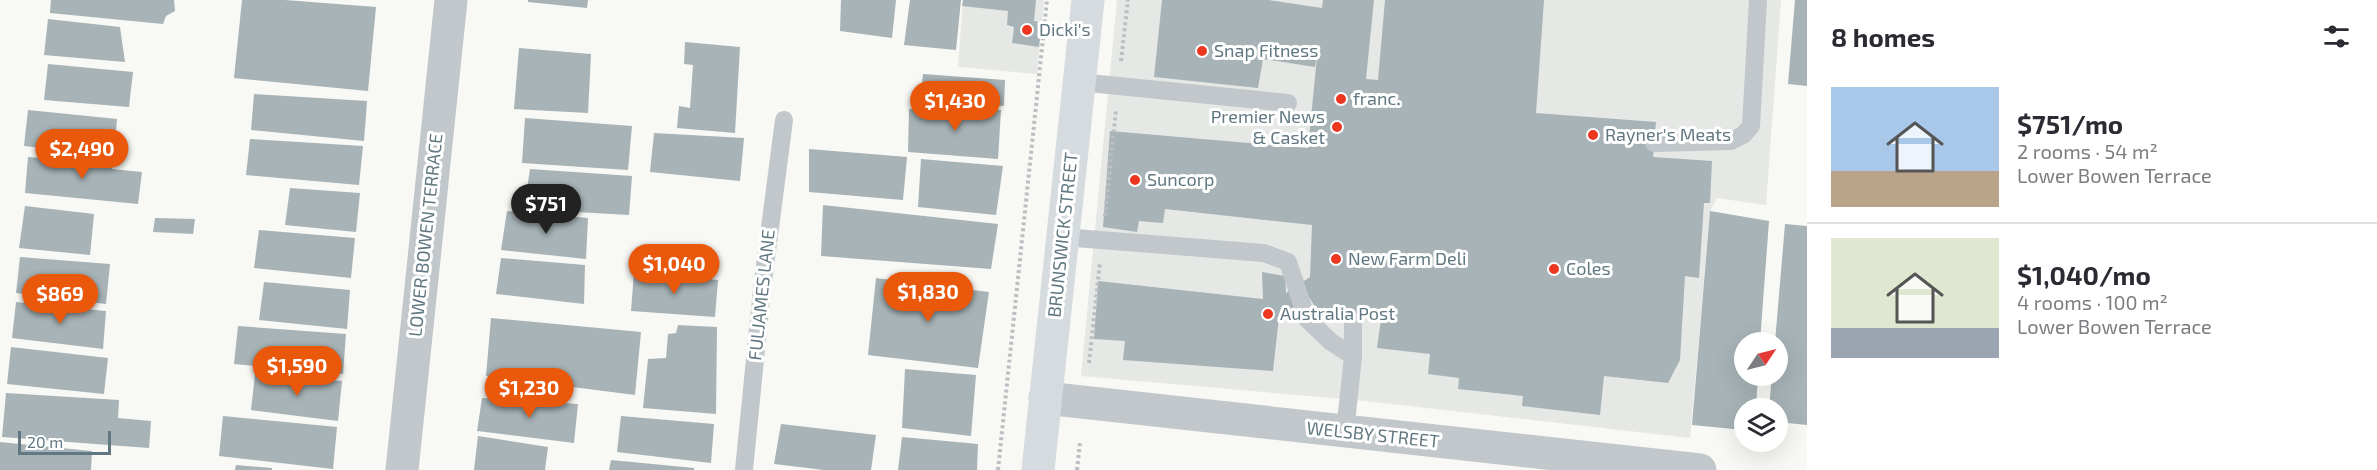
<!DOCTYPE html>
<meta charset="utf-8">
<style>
:root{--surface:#fff;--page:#f7f7f7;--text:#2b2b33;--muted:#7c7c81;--line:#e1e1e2;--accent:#ea580c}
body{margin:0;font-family:"Exo 2",sans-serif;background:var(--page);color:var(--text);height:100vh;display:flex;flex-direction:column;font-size:22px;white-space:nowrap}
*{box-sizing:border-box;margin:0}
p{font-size:20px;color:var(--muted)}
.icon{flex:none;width:33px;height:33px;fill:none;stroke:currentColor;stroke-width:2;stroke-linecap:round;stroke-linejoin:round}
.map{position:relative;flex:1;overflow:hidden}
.panel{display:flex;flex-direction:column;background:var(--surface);width:570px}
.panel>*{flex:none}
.needle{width:39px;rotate:55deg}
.buttons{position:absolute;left:1734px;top:332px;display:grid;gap:12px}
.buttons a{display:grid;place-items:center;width:54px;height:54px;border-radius:50%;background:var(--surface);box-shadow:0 6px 24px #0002;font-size:30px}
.scale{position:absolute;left:18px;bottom:15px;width:93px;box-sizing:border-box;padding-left:6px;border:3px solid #617882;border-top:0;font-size:16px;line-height:21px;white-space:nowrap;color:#617882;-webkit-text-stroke:4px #fff;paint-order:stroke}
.price{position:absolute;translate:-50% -51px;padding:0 14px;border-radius:21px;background:var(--accent);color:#fff;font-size:20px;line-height:39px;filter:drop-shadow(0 2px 3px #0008)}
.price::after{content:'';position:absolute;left:50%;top:36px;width:18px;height:14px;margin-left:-9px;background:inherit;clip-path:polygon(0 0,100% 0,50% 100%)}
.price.current{background:#222;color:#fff}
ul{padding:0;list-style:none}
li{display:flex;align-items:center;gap:18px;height:150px;padding:0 24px}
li+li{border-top:2px solid var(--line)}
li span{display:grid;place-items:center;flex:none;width:168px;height:120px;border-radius:0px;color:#555}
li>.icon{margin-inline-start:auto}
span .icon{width:72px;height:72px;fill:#fffc;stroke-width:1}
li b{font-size:26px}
h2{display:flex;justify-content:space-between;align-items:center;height:72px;padding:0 24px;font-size:26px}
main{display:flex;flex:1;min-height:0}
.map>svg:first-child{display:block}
.built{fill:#e6e8e6}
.building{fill:#a7b3b7}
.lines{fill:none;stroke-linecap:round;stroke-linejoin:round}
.path{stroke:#bbbfc1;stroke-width:4;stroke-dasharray:3 3;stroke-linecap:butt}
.lane{stroke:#c1c7ca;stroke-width:18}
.street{stroke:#c1c7ca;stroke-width:33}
.secondary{stroke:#d5dbde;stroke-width:33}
.poi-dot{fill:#ed3720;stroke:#fff;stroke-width:2}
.labels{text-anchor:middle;stroke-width:6;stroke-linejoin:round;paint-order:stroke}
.poi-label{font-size:18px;fill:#617882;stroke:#fff;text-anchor:start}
.street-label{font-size:18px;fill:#617882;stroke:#fff}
</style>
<main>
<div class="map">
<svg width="1807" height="470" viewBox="0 0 1807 470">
<rect width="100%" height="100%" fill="#f8f8f5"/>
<g class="built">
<path d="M963 0H1044L1037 74 958 67Z"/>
<path d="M1117 0H1781L1766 205 1717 198 1710 211 1690 438 1365 401 1081 376Z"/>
</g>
<g class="building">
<path d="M51 0H174L175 11 166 16 163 24 50 13Z"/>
<path d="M242 0H285L376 7 368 91 234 78Z"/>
<path d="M528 0H588L587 8 528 2Z"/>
<path d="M841 0H896L892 38 840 31Z"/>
<path d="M910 0H961L956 50 904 45Z"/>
<path d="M963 0H1036L1034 21 1042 22 1039 47 1012 43 1014 27 1007 25 1008 11 962 6Z"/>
<path d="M1162 0H1269L1322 8 1323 0H1374L1366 79 1378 80 1385 0H1544L1536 113 1656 122 1653 157 1712 161 1710 203H1704L1699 278 1685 276 1680 360 1668 383 1604 376 1600 415 1522 406 1523 396 1458 389 1459 378 1428 374 1430 354 1377 348 1381 319 1320 315 1309 297 1279 317 1273 371 1123 360 1125 341 1094 339 1098 281 1263 299 1262 272 1285 276 1286 293 1310 277 1312 225 1165 209 1163 223 1139 221 1137 232 1103 227 1110 131 1308 148 1318 47 1315 67 1263 59 1258 88 1154 77Z"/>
<path d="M1795 0H1807V86L1788 84Z"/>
<path d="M48 19 120 27 125 62 44 55Z"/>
<path d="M685 42 740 47 735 133 677 128 679 106 690 108 693 65 684 64Z"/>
<path d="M519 48 591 54 588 113 514 109Z"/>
<path d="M48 64 133 72 129 107 44 100Z"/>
<path d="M923 74 1005 80 1004 106 920 101Z"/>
<path d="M254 94 367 101 364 141 251 130Z"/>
<path d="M909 109 1001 110 998 159 908 152Z"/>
<path d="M28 110 117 119 114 156 24 146Z"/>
<path d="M525 118 632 126 628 170 522 163Z"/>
<path d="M654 133 744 138 740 181 650 172Z"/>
<path d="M250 139 363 146 359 185 246 175Z"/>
<path d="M809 149 907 157 903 200 809 192Z"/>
<path d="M28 157 112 163V169L142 172 138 204 25 193Z"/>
<path d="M921 159 1003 166 996 215 918 207Z"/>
<path d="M530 169 632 176 629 215 524 209Z"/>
<path d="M290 188 360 193 356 232 285 225Z"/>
<path d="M823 205 998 224 991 269 821 256Z"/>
<path d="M25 206 94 214 90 255 19 248Z"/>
<path d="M507 211 588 218 586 259 501 250Z"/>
<path d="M1710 211 1769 221 1760 342H1744V375H1758L1756 408H1744V430L1692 425Z"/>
<path d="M155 218 195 219 193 234 153 232Z"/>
<path d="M1785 224 1807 226V425L1778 422V408H1769L1772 375H1778V342H1775Z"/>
<path d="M259 230 355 238 351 278 254 268Z"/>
<path d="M20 257 110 264 106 304 16 293Z"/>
<path d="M501 258 585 265 584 304 496 294Z"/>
<path d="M634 272 718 280 715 317 631 311Z"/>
<path d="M876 278 989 292 978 368 868 355Z"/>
<path d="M264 282 350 290 347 329 259 320Z"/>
<path d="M16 302 106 311 103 349 12 338Z"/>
<path d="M491 318 641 332 635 395 486 376Z"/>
<path d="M678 325 717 327 716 414 643 408 648 359 666 358 668 334 676 333Z"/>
<path d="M238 326 346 334 343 374 234 364Z"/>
<path d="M11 347 108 358 104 394 7 384Z"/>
<path d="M905 369 976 375 971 436 902 428Z"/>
<path d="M255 374 342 381 338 421 251 410Z"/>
<path d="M6 393 119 400 118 418 151 421 149 448 2 437Z"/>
<path d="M482 398 578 404 574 443 477 431Z"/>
<path d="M223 416 337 427 333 469 219 456Z"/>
<path d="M621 416 714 424 711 463 617 452Z"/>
<path d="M781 424 876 435 871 470H824L774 464Z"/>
<path d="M478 436 548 447 545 470H474Z"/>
<path d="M902 437 978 444 977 470H898Z"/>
<path d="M0 442 92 451 91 470H0Z"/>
<path d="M611 460 694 468V470H609Z"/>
<path d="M236 465 272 468V470H235Z"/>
</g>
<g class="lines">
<g class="path">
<path d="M1121 61 1128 0"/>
<path d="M1105 216 1116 110"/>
<path d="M1089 363 1100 262"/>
<path d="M998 470 1047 0"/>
<path d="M1077 470 1080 443"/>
</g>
<g class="lane">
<path d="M1079 82 1288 103"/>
<path d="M1654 143 1731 141 1743 135 1751 126 1758 0"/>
<path d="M1063 237 1264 253 1288 262 1307 319 1331 342 1353 356 1345 432"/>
<path d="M1353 356V322"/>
<path d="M744 470 762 289 784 120"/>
</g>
<g class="street">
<path d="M1045 398 1700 470"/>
<path d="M402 470 451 0"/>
</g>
<path class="secondary" d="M1038 470 1088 0"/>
</g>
<g class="poi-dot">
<circle cx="1027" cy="30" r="6"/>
<circle cx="1202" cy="51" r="6"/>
<circle cx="1341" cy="99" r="6"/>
<circle cx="1337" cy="127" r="6"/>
<circle cx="1593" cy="135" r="6"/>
<circle cx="1135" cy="180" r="6"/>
<circle cx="1336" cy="259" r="6"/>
<circle cx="1554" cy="269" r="6"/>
<circle cx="1268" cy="314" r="6"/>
</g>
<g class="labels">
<g class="poi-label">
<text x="1039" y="36">Dicki's</text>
<text x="1214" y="57">Snap Fitness</text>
<text x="1353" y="105">franc.</text>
<text x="1325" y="123" text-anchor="end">Premier News<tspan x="1325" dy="21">&amp; Casket</tspan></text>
<text x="1605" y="141">Rayner's Meats</text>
<text x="1147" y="186">Suncorp</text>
<text x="1348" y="265">New Farm Deli</text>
<text x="1566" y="275">Coles</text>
<text x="1280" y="320">Australia Post</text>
</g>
<g class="street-label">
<text transform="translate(426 235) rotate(-84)" y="6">LOWER BOWEN TERRACE</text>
<text transform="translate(1063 235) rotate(-84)" y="6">BRUNSWICK STREET</text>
<text transform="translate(762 295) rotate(-84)" y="6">FULJAMES LANE</text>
<text transform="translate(1373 435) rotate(6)" y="6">WELSBY STREET</text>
</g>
</g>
</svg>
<div class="buttons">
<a><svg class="needle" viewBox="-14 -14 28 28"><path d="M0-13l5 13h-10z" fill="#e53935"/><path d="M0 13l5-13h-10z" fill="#7c7c81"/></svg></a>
<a><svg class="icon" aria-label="layers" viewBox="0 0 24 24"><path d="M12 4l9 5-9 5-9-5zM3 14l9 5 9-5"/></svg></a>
</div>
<div class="scale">20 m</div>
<b class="price" style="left:955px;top:132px">$1,430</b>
<b class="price" style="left:82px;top:180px">$2,490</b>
<b class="price current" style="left:546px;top:235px">$751</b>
<b class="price" style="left:674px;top:295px">$1,040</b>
<b class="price" style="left:928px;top:323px">$1,830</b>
<b class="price" style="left:60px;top:325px">$869</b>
<b class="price" style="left:297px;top:397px">$1,590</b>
<b class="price" style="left:529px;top:419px">$1,230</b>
</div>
<section class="panel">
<h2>8 homes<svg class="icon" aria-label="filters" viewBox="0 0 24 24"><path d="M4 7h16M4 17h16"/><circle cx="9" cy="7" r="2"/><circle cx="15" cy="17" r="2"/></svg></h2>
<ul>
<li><span style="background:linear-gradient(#a9c7e8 70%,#b9a48a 0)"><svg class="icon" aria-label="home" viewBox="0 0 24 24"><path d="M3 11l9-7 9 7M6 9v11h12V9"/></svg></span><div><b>$751/mo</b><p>2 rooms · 54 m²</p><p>Lower Bowen Terrace</p></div></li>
<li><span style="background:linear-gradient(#dfe7d0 75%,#9aa5b1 0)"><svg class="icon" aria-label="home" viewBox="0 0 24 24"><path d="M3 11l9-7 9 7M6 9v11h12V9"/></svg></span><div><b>$1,040/mo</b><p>4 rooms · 100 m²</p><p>Lower Bowen Terrace</p></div></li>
</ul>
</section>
</main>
